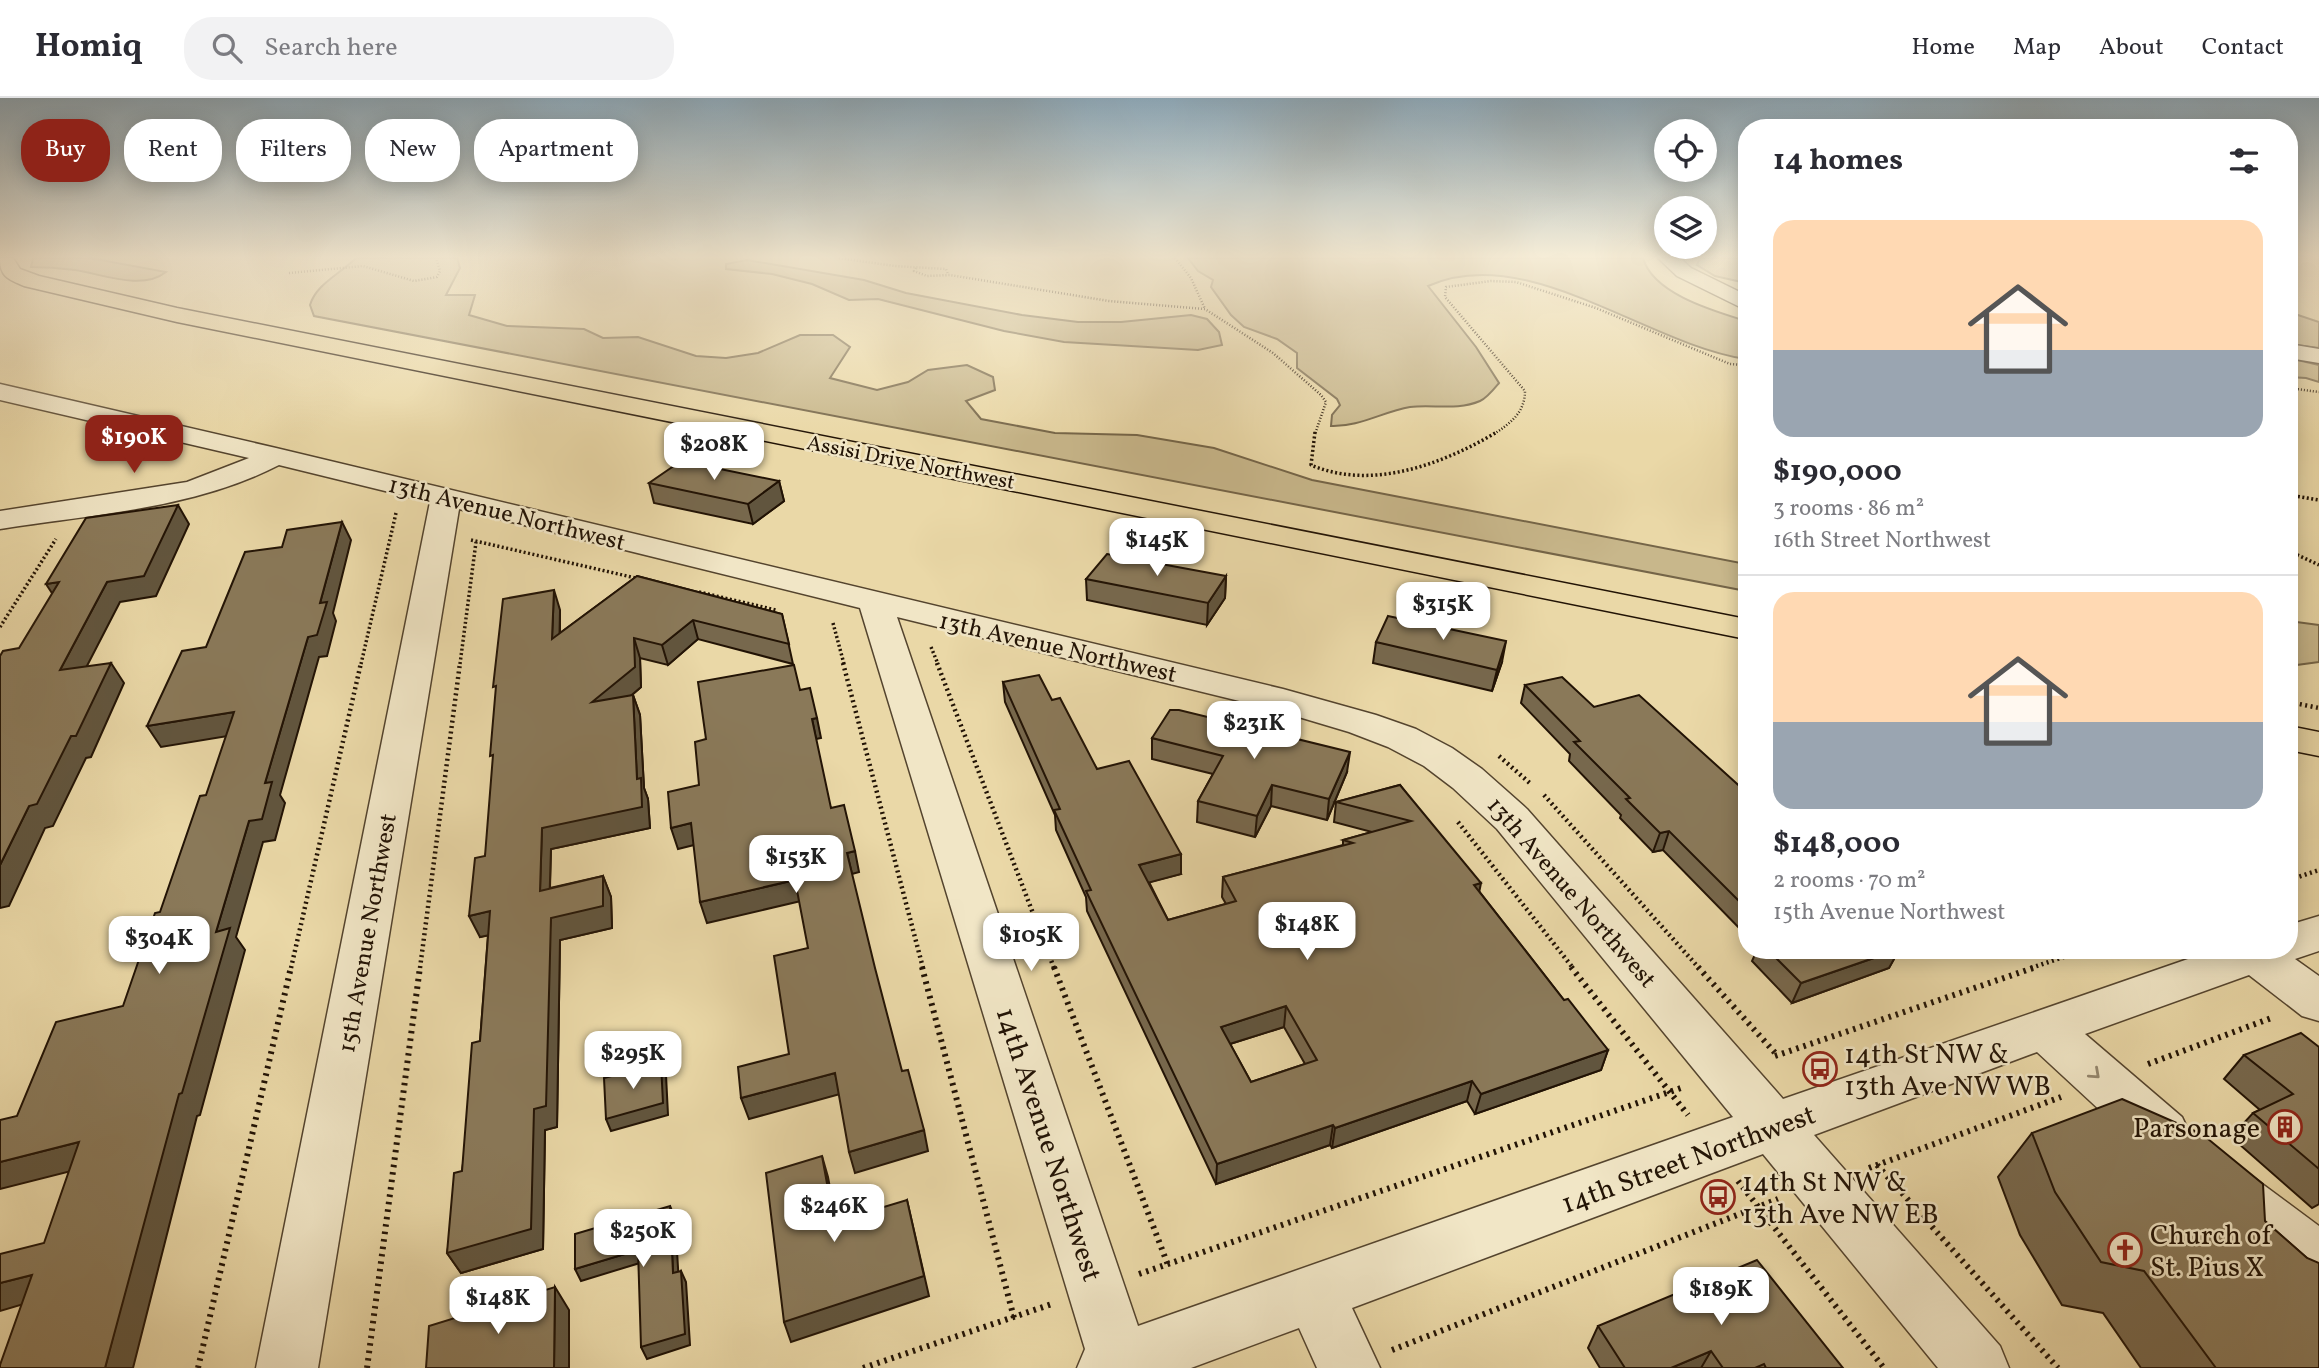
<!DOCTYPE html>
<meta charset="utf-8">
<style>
:root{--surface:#fff;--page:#f2f2f3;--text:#2b2b33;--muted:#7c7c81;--line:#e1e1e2;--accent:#8f2418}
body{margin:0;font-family:Vollkorn,serif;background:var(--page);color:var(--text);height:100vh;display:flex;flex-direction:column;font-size:26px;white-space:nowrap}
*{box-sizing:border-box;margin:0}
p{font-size:23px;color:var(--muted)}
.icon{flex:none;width:38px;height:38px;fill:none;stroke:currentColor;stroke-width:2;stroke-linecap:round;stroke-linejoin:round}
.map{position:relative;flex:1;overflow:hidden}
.details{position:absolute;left:1738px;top:21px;width:560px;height:840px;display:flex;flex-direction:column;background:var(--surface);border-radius:28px;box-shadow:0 4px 18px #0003}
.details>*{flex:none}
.top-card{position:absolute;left:21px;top:21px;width:665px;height:63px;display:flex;gap:14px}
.tools{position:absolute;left:1654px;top:21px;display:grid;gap:14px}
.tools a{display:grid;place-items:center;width:63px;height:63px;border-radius:50%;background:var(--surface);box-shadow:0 4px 18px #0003;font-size:35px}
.price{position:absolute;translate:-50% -60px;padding:0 16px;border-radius:14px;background:#fff;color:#222;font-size:23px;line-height:46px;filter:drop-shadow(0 2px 4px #0008)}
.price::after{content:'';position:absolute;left:50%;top:42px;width:21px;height:16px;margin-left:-10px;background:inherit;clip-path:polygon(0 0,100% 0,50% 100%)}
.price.on{background:var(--accent);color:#fff}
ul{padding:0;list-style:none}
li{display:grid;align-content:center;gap:14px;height:371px;padding:0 35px}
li+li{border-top:2px solid var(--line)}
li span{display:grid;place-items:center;height:217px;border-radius:21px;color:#555}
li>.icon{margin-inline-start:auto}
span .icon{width:126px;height:126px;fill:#fffc;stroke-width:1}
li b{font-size:30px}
h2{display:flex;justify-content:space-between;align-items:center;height:84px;padding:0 35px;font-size:30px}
.pill{padding:0 24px;border-radius:28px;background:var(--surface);box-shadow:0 4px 18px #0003;font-size:24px;line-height:63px}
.pill.on{background:var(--accent);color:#fff}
header{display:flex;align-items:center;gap:42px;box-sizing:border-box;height:98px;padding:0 35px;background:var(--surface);border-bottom:2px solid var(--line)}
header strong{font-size:33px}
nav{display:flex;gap:38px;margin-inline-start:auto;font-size:24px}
.search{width:490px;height:63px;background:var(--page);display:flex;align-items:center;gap:18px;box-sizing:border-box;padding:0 24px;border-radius:28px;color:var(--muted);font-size:26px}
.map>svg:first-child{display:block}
.green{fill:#c8b78b;stroke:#756548;stroke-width:2}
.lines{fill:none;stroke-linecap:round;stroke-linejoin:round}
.minor-casing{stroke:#54442e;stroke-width:3}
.major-casing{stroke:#221305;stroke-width:3}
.path-far3{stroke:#221305;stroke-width:2.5;stroke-dasharray:1 2;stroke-linecap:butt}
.path-far2{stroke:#221305;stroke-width:3.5;stroke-dasharray:2 2.5;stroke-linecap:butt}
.path-far1{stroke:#221305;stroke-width:4.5;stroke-dasharray:2 3.5;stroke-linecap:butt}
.path{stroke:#221305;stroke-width:6;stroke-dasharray:2.5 5;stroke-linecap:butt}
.minor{fill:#f1e6c6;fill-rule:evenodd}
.major{fill:#ead8a7;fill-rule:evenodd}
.wall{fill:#77684d;stroke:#221305;stroke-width:2;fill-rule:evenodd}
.shaded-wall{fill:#61553e;stroke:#221305;stroke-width:2}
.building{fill:#8a7959;stroke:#221305;stroke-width:2;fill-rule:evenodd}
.oneway{stroke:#94876f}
.labels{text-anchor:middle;stroke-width:5;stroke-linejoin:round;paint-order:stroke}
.far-street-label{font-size:21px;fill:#221305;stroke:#f1e6c6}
.street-label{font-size:24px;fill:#221305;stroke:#f1e6c6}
.near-poi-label{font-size:28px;fill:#221305;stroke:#f1e6c6;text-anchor:start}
.near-street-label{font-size:28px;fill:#221305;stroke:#f1e6c6}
</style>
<header>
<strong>Homiq</strong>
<div class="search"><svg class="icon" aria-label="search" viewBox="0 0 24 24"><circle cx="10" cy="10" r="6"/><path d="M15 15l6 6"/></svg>Search here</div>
<nav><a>Home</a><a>Map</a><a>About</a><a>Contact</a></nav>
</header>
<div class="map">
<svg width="2319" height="1270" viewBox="0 0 2319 1270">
<rect width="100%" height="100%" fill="#ead8a7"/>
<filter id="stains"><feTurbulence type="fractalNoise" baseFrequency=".00286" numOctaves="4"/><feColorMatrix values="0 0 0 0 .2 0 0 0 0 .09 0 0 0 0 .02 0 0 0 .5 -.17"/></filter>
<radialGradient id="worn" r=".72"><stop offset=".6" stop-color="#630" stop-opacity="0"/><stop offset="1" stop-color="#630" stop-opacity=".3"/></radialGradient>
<g class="green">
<path d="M33 160H90L166 174C142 193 102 176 75 172 60 170 46 169 31 169Z"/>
<path d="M356 160H457L460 170 446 197H475L469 217 507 228 584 231 603 240 638 239 696 258 726 260 758 255 800 237H833L850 249 830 280 877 292 908 284 928 272 967 267 993 279 995 292 966 303 981 321 1055 335 1137 337 1214 350 1312 382 1746 466V493L314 218 310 207C316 186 340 176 356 160Z"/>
<path d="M1188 160H1643C1653 196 1714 213 1746 223V261C1648 247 1526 143 1428 188L1476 249 1499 285C1494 291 1487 300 1480 303 1457 313 1433 306 1410 309 1382 314 1359 329 1331 328L1332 317 1340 307 1337 301 1297 270V255L1277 241 1244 229 1231 217 1211 189 1213 182 1198 173Z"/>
<path d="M1700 160H1746V185L1715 178 1697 167Z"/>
<path d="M747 162 864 182 906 195 1022 217 1078 224H1121L1191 217 1207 221 1219 234 1222 247 1198 252 1064 244 1004 233 878 201 849 202 812 186 772 176 726 171V166Z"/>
<path d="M2289 214 2319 224V250L2289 246Z"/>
<path d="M2289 260 2319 267V284L2306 280 2289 279Z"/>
<path d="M2289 523 2319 527V564L2289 568Z"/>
</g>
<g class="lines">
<g class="minor-casing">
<g id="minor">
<path d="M1658 160H1680L1691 170 1746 197V212L1677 178Z"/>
<path d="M2289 246 2319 251V265L2289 260Z"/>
<path d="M0 286 276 350 1283 591 1376 617 1416 631 1452 650 1482 671 1527 711 1783 1001 2214 852H2289V827L2319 818V853L2295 861 2319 878V923L2302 918 2249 877 2085 936 2182 1019 2190 1036 2182 1053 2163 1059 2144 1053 2037 954 1814 1037 2000 1248 2009 1270H1938L1763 1056 1352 1210 1380 1270H1317L1299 1230 1191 1270H1077L1085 1251 860 510 459 411 318 1270H256L430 404 279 367C194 411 94 416 0 431V413L187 384 249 360 0 302ZM897 519 1272 611 1349 634 1388 649 1424 668 1453 690 1497 731 1733 1019 1138 1228Z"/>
<path d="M2226 1067 2246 1074 2319 1128V1188C2280 1173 2215 1130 2198 1092L2206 1074Z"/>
</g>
</g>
<g class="major-casing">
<g id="major">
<path d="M0 160H13L20 171 39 178 177 210 1746 521V541L177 224 24 188C8 181 0 179 0 160Z"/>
<path d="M2289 628 2319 634V658L2289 652Z"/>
</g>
</g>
<g class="path-far3">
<path d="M672 160 678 162"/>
<path d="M839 160 895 168 946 171 948 176"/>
<path d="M1175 160 1191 180 1205 211"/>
<path d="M916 170 914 173 927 178 950 177 1109 203 1205 211 1273 255 1321 297 1326 304 1315 336"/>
<path d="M289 175 363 168 414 183 437 179 440 173 436 160"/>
<path d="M2289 290 2319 294"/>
<path d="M1494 336C1511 325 1525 314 1525 293L1445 199 1446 189 1491 183 1516 184 1596 210 1730 266 1746 267"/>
</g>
<g class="path-far2">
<path d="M1315 334 1311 367C1372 393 1443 366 1497 334"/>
<path d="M2289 397 2319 402"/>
<path d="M471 442 640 481"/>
<path d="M2289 453 2319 467"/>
<path d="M699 494 776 512"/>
<path d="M833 525 844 566"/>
<path d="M0 529 56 441"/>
<path d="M931 549 938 566"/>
<path d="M361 566 396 415"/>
<path d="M460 566 476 444"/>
</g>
<g class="path-far1">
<path d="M843 565 923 870"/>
<path d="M937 565 1054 870"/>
<path d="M2289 604 2319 610"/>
<path d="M1499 658 1532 687"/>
<path d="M1544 697 1699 870"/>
<path d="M1458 724 1573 870"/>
<path d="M2289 782 2319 772"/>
<path d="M291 870 361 565"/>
<path d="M420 870 460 565"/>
<path d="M2031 870 2084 852"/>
</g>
<g class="path">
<path d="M922 869 1014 1220"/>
<path d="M1054 869 1168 1167"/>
<path d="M1571 869 1688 1017"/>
<path d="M1698 869 1777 957"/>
<path d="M1775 958 2036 869"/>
<path d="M2148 966 2274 919"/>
<path d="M1877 1067 2058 1270"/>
<path d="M1869 1070 2061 999"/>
<path d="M1738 1083 1884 1270"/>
<path d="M1139 1176 1684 989"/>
<path d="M1392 1252 1778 1101"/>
<path d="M198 1270 291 869"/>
<path d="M367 1270 420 869"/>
<path d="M863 1270 1052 1206"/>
</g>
<use href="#minor" class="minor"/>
<use href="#major" class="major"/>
</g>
<g class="wall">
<path d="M779 383 784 403 753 426 654 405 649 385Z"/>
<path d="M637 478 782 516 793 566 698 541 668 567 640 560 641 589 632 597H633L640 617 644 690 648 701 650 730 551 751 550 790 603 778 611 799 612 830 560 842 557 1029 545 1032 543 1151 461 1175 447 1155 462 1073 480 943 488 837 480 839 485 758 560 512V535Z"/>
<path d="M1226 478 1225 500 1207 527 1087 502 1086 481Z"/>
<path d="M1376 544 1502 564 1492 593 1373 565Z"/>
<path d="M1003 584 1052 602 1097 671 1181 776 1149 784 1168 822 1226 806 1222 799 1223 779 1343 747V742L1372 734 1334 724 1336 704 1400 687 1479 793 1564 902 1608 952 1601 972 1475 1016 1467 1003 1332 1050 1330 1047 1216 1086 1087 813 1086 799 1056 732 1055 717 1005 604ZM1284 929 1305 966 1251 984 1230 946Z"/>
<path d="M1525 587 1594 609 1746 694V837L1663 752 1653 754 1620 720 1621 717 1569 663 1570 656 1521 605Z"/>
<path d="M1152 640 1347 674 1327 722 1271 708 1255 739 1197 724 1198 703 1213 676 1152 661Z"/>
<path d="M1757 852H1899L1889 870 1792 905 1752 863Z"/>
<path d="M2319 949V1106L2312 1110 2231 1039 2253 1015 2260 1012 2224 981 2244 957Z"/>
<path d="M2032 1035 2265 1123 2307 1160 2319 1270H2141L2103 1215 2062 1207 2020 1137 1998 1079Z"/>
<path d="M1598 1228 1843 1270H1600L1588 1250Z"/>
</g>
<g class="shaded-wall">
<path d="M779 383 784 403 753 426 748 406Z"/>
<path d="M178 407 189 426 156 498 120 504 74 593 60 572 107 484Z"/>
<path d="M342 424 351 442 333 515 336 523 327 558 319 559 280 697 285 705 275 742 263 744 236 839 245 852 200 1017 197 1018 133 1270H105L216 834 249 723 265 685 308 539 320 505Z"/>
<path d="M1226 478 1225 500 1207 527 1208 505Z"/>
<path d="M59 484V506L46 486Z"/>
<path d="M554 492 560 512 559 561 552 541Z"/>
<path d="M693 522 698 541 668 567 662 547Z"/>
<path d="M634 540 640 560 641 589 599 625 592 604Z"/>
<path d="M1506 543 1502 564 1492 593 1497 572Z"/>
<path d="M111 565 124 585 91 659 86 660 53 728 45 730 9 808 0 810V767L29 708 71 638Z"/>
<path d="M633 597 640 617 644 690 648 701 650 730 551 751 549 814 540 793 542 730 637 681Z"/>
<path d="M234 614 246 635 161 649 147 628Z"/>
<path d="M817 620 821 640 816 641 812 621Z"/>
<path d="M1350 654 1347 674 1327 722 1329 701Z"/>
<path d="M1272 687 1271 708 1255 739 1257 718Z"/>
<path d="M691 725 698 746 678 751 671 730Z"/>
<path d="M1669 733 1663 752 1653 754 1660 735Z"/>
<path d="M855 753 859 774 852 776 847 755Z"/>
<path d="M1181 756V776L1140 787 1139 767Z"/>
<path d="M603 778 611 799 612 830 560 842 557 1029 545 1032 543 1151 461 1175 447 1155 534 1011 551 820Z"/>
<path d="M795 782 801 803 707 825 700 804Z"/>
<path d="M1481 785 1477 805 1474 787Z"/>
<path d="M490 813 500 835 480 839 469 818Z"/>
<path d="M1897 852H1899L1889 870 1792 905 1801 885Z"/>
<path d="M1286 908 1284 929 1220 949 1221 929Z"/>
<path d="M1608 952 1601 972 1475 1016 1481 996Z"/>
<path d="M661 965 666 977 668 1017 611 1033 606 1021Z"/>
<path d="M835 975 840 996 749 1021 741 1000Z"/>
<path d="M1472 983 1467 1003 1332 1050 1335 1030Z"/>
<path d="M1333 1027 1330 1047 1216 1086 1217 1066Z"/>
<path d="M924 1032 928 1053 855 1075 849 1054Z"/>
<path d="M79 1044 99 1066 0 1091V1064Z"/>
<path d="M822 1058 828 1079 840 1145 834 1124Z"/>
<path d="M907 1102 929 1198 791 1244 784 1224Z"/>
<path d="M670 1108 675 1120 679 1186 673 1175Z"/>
<path d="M638 1152 643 1164 581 1183 575 1171Z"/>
<path d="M681 1173 686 1184 690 1247 647 1261 641 1249Z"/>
<path d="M32 1177 54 1197 0 1213V1185Z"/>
<path d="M555 1189 569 1212V1270H554Z"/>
<path d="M1711 1253 1701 1270H1671Z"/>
</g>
<g class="building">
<path d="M681 363 779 383 748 406 649 385Z"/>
<path d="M178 407 144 478 107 484 60 572 111 565 76 638H71L37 706 29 708 0 767V558L3 553 19 550 59 484 46 486 86 420Z"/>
<path d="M342 424 320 505 327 504 317 537 308 539 265 685 272 684 262 721 249 723 216 834 230 830 182 995 179 996 105 1270H0V1267L32 1177 0 1185V1156L44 1145 79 1044 0 1064V1022L17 1018 56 924 123 908 155 815 160 814 200 698 206 697 234 614 147 628 182 553 206 549 245 454 282 449 287 432Z"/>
<path d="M1107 456 1226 478 1208 505 1086 481Z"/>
<path d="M637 478 782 516 789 546 693 522 662 547 634 540 635 569 592 604 633 597 637 681 641 680 642 709 542 730 540 793 603 778V808L551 820 546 1008 534 1011 531 1131 447 1155 454 1075 462 1073 472 945 480 943 490 813 469 818 475 760 485 758 493 657 490 658 496 588 493 589 503 501 554 492 552 541Z"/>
<path d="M1388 518 1506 543 1497 572 1376 544Z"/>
<path d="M794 567 800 592 810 590 817 620 812 621 831 710 844 707 855 753 847 755 875 870 902 973 908 972 924 1032 849 1054 835 975 741 1000 738 969 789 956 774 858 808 850 795 782 700 804 691 725 671 730 668 694 699 687 695 644 706 641 698 584Z"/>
<path d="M1039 577 1052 602 1060 600 1097 671 1129 663 1181 756 1139 767 1168 822 1236 803 1223 779 1353 745 1343 742 1411 723 1336 704 1400 687 1481 785 1474 787 1564 902 1568 901 1608 952 1481 996 1472 983 1335 1030 1333 1027 1217 1066 1086 793 1091 792 1054 712 1060 711 1003 584ZM1286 908 1317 962 1251 984 1221 929Z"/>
<path d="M1562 579 1594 609 1639 597 1746 694V810L1669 733 1660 735 1626 701 1630 700 1574 644 1580 643 1525 587Z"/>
<path d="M1170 612H1179L1350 654 1329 701 1272 687 1257 718 1198 703 1223 658 1152 640Z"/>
<path d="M1768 852H1897L1801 885Z"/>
<path d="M2301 935 2319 949V1071L2253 1015 2293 996 2244 957Z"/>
<path d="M661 965 663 1005 606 1021 604 980Z"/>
<path d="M2122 1001 2202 1036 2263 1086 2265 1123 2307 1160 2319 1165V1270H2216L2144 1173 2101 1164 2055 1094 2032 1035Z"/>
<path d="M822 1058 834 1124 907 1102 924 1178 784 1224 766 1075Z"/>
<path d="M670 1108 673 1175 681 1173 685 1236 641 1249 638 1152 575 1171V1136Z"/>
<path d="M1757 1162 1843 1270H1766L1764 1266 1755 1270H1723L1711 1253 1671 1270H1625L1598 1228Z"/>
<path d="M555 1189 554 1270H426L429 1228Z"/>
</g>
<defs><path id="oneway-chevron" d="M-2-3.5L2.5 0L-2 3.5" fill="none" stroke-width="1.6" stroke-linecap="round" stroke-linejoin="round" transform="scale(1.75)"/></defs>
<use class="oneway" href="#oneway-chevron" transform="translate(2095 976) rotate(42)"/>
<linearGradient id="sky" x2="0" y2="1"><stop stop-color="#8da8b8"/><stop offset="0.47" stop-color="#f6edd7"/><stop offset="1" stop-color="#f6edd7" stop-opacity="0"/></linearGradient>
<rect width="2319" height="338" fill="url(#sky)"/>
<defs>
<g id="bus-ring" transform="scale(1.75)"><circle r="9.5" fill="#f1e6c6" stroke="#8f2418" stroke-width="1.5"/><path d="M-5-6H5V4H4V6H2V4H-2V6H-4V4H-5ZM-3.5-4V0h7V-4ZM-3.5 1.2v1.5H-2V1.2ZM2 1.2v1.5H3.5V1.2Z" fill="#8f2418"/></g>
<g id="building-ring" transform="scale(1.75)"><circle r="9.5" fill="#f1e6c6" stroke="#8f2418" stroke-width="1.5"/><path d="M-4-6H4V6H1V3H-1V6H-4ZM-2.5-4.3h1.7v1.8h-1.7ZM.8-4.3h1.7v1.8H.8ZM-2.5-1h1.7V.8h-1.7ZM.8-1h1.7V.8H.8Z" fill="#8f2418"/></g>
<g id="church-ring" transform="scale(1.75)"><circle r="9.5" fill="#f1e6c6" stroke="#8f2418" stroke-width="1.5"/><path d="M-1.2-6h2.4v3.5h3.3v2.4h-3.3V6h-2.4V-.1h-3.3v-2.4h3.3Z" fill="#8f2418"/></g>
</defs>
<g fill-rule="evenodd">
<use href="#bus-ring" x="1820" y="971"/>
<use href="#building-ring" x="2285" y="1029"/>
<use href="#bus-ring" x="1718" y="1099"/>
<use href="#church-ring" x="2125" y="1152"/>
</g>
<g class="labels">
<g class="far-street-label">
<text transform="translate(911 364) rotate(11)" y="7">Assisi Drive Northwest</text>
</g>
<g class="street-label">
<text transform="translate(507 415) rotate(14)" y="8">13th Avenue Northwest</text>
<text transform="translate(1058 549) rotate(13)" y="8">13th Avenue Northwest</text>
<text transform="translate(1572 794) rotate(49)" y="8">13th Avenue Northwest</text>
<text transform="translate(367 835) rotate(-80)" y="8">15th Avenue Northwest</text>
</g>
<g class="near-poi-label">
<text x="1844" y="965">14th St NW &amp;<tspan x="1844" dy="32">13th Ave NW WB</tspan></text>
<text x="2260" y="1039" text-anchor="end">Parsonage</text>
<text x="1742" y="1093">14th St NW &amp;<tspan x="1742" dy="32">13th Ave NW EB</tspan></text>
<text x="2150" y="1146">Church of<tspan x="2150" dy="32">St. Pius X</tspan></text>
</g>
<g class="near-street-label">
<text transform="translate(1050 1046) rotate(72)" y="10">14th Avenue Northwest</text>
<text transform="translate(1688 1060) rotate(-20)" y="10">14th Street Northwest</text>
</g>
</g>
<rect width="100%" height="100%" filter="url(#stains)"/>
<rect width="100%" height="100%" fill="url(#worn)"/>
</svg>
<div class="tools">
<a><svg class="icon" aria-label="locate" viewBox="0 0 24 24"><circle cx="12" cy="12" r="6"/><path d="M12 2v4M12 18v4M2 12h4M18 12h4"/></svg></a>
<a><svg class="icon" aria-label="layers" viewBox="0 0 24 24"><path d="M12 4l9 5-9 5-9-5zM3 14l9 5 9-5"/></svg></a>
</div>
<b class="price on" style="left:134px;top:377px">$190K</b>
<b class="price" style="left:714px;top:384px">$208K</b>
<b class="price" style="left:1157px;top:480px">$145K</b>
<b class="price" style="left:1443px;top:544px">$315K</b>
<b class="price" style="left:1254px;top:663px">$231K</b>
<b class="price" style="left:796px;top:797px">$153K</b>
<b class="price" style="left:1307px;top:864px">$148K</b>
<b class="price" style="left:1031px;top:875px">$105K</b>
<b class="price" style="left:159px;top:878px">$304K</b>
<b class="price" style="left:633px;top:993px">$295K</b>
<b class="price" style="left:834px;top:1146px">$246K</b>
<b class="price" style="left:643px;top:1171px">$250K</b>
<b class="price" style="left:1721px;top:1229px">$189K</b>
<b class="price" style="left:498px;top:1238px">$148K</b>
<div class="top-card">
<a class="pill on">Buy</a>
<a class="pill">Rent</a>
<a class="pill">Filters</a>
<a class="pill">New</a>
<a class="pill">Apartment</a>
</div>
<section class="details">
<h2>14 homes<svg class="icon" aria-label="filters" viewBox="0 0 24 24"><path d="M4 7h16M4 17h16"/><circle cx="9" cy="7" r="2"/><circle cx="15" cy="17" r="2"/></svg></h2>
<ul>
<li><span style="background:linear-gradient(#ffd9b3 60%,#9aa5b1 0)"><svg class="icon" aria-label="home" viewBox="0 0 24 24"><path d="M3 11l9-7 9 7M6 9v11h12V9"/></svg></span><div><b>$190,000</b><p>3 rooms · 86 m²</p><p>16th Street Northwest</p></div></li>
<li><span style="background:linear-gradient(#ffd9b3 60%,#9aa5b1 0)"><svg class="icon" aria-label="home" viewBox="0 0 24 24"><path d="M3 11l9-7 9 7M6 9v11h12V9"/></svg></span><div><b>$148,000</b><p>2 rooms · 70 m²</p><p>15th Avenue Northwest</p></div></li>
</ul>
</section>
</div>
